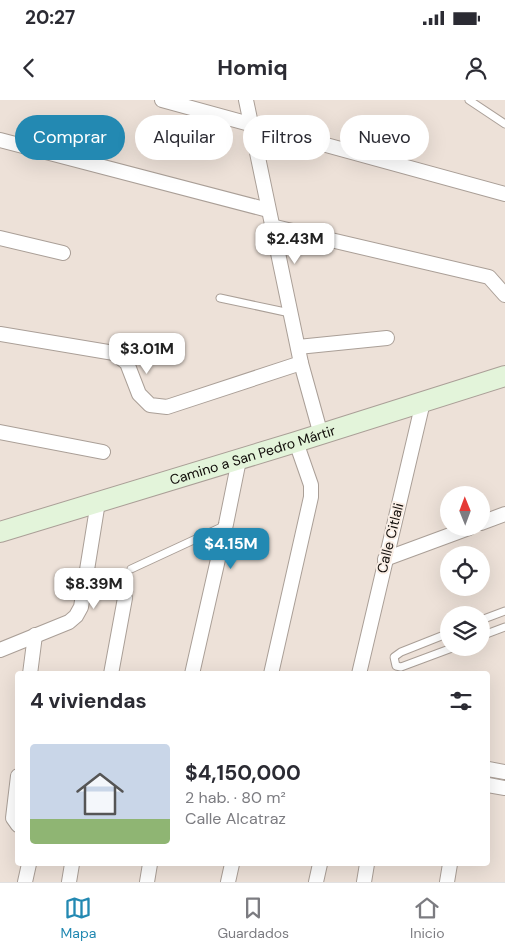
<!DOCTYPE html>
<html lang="es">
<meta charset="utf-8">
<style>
:root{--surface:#fff;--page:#f2f2f3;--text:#2b2b33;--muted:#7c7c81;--line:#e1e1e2;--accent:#2389b2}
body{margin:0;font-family:"DM Sans",sans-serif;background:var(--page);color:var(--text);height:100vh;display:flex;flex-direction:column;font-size:19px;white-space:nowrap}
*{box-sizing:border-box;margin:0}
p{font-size:16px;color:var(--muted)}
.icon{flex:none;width:28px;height:28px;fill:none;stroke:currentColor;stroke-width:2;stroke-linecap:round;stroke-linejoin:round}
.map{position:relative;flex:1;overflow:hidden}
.drawer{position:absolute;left:15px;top:571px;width:475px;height:195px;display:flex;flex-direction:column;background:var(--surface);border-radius:5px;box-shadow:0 5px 20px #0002}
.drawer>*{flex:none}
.top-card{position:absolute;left:15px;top:15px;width:475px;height:45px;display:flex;gap:10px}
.needle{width:32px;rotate:359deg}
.controls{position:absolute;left:440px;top:386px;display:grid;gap:10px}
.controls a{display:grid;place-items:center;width:50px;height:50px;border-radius:50%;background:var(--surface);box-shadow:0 5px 20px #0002;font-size:25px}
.price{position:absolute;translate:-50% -42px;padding:0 11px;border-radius:10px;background:#fff;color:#222;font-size:16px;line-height:32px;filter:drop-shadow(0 1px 2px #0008)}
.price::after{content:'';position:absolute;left:50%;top:30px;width:15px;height:11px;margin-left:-8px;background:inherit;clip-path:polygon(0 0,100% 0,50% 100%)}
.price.on{background:var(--accent);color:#fff}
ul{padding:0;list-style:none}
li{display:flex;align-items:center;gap:15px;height:125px;padding:0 15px}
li+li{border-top:1px solid var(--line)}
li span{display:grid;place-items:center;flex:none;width:140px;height:100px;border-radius:5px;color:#555}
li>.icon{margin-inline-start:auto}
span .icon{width:60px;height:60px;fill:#fffc;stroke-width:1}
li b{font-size:21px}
h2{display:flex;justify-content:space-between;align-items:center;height:60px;padding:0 15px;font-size:21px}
.tag{padding:0 18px;border-radius:22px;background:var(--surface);box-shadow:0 5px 20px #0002;font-size:18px;line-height:45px}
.tag.on{background:var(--accent);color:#fff}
.status{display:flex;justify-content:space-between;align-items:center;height:35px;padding:0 25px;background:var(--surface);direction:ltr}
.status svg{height:14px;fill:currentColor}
header{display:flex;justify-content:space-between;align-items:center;height:65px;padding:0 15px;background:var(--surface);font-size:22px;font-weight:700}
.tab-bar{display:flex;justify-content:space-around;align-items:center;height:70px;border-top:1px solid var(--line);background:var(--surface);font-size:14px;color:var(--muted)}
.tab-bar a{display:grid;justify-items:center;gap:2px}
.tab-bar .on{color:var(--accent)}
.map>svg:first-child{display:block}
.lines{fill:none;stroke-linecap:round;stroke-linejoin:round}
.lane-casing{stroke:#aa9f97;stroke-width:9}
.street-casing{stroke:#aa9f97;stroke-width:16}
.secondary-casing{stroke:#aa9f97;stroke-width:22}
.lane{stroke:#fff;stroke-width:7}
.street{stroke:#fff;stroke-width:14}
.secondary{stroke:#e3f4da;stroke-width:20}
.labels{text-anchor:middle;stroke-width:4;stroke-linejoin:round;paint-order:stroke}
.street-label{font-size:14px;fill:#100c09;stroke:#faeee5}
</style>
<div class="status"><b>20:27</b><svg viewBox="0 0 49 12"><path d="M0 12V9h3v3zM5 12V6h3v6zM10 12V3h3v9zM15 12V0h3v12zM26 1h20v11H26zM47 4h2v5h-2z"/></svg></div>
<header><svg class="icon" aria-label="back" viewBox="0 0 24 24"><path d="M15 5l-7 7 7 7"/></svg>Homiq<svg class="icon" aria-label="person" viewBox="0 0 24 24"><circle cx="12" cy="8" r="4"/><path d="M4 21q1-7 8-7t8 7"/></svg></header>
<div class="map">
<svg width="505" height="782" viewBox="0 0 505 782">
<rect width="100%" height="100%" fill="#ede1d8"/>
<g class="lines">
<g class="lane-casing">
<g id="lane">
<path d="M469 0 505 24"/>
<path d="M220 198 290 213"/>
<path d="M131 469 226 425"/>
<path d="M481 520 505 511"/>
<path d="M449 533 401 552 394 557 396 566 401 567 452 548"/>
<path d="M481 536 505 527"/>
</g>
</g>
<g class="street-casing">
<g id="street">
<path d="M162 0 505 94"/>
<path d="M246 0 301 263 321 335"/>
<path d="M0 40 268 110"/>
<path d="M271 126 489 177 505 195"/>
<path d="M0 138 63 153"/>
<path d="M0 234 114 253 127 263 139 294 150 305 167 307 301 263"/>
<path d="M298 247 387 238"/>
<path d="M0 332 103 352"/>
<path d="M481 423 505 414"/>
<path d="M385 459 469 428"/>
<path d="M0 550 69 522 76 516 81 507 98 402"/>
<path d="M30 574 35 535"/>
<path d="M111 574 125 498"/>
<path d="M192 574 226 424 239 360"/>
<path d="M271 574 311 397V385L296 342"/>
<path d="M359 574 423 302"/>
<path d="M488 669 505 672"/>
<path d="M18 676 13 718 18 725"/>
<path d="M488 685 505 688"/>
<path d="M25 782 29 764"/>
<path d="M69 782 72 764"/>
<path d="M147 782 150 764"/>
<path d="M228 782 232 764"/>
<path d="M316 782 320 764"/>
<path d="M364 782 367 764"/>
<path d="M447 782 450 764"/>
</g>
</g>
<g class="secondary-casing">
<g id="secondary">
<path id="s1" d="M0 432 296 342 505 276"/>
</g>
</g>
<use href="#lane" class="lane"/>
<use href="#street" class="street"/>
<use href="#secondary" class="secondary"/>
</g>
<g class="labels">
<g class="street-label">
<text dy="5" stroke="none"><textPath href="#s1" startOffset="264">Camino a San Pedro Mártir</textPath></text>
<text transform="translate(390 438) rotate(-76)" y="5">Calle Citlali</text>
</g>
</g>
</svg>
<div class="controls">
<a><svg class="needle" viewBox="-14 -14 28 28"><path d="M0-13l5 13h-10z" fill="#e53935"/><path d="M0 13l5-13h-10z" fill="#7c7c81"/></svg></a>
<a><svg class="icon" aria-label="locate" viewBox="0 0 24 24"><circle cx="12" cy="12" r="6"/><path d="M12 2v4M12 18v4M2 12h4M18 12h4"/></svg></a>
<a><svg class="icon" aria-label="layers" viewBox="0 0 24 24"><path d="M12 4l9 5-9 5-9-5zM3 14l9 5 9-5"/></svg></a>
</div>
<b class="price" style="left:295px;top:165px">$2.43M</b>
<b class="price" style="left:147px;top:275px">$3.01M</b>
<b class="price on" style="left:231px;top:470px">$4.15M</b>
<b class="price" style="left:94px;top:510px">$8.39M</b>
<div class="top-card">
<a class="tag on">Comprar</a>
<a class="tag">Alquilar</a>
<a class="tag">Filtros</a>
<a class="tag">Nuevo</a>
</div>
<section class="drawer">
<h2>4 viviendas<svg class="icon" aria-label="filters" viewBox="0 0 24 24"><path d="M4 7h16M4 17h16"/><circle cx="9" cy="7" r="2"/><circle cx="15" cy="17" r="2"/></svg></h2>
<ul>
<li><span style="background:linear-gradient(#c9d6e8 75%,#8fb573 0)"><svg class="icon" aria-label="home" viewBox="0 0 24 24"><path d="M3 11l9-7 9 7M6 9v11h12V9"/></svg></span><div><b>$4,150,000</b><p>2 hab. · 80 m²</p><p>Calle Alcatraz</p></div></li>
</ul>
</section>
</div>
<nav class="tab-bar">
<a class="on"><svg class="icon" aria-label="map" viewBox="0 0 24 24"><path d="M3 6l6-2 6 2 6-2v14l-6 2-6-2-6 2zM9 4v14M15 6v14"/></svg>Mapa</a>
<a><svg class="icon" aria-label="saved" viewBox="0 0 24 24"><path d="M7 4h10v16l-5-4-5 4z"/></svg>Guardados</a>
<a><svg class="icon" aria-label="home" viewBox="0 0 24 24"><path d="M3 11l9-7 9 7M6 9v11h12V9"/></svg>Inicio</a>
</nav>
